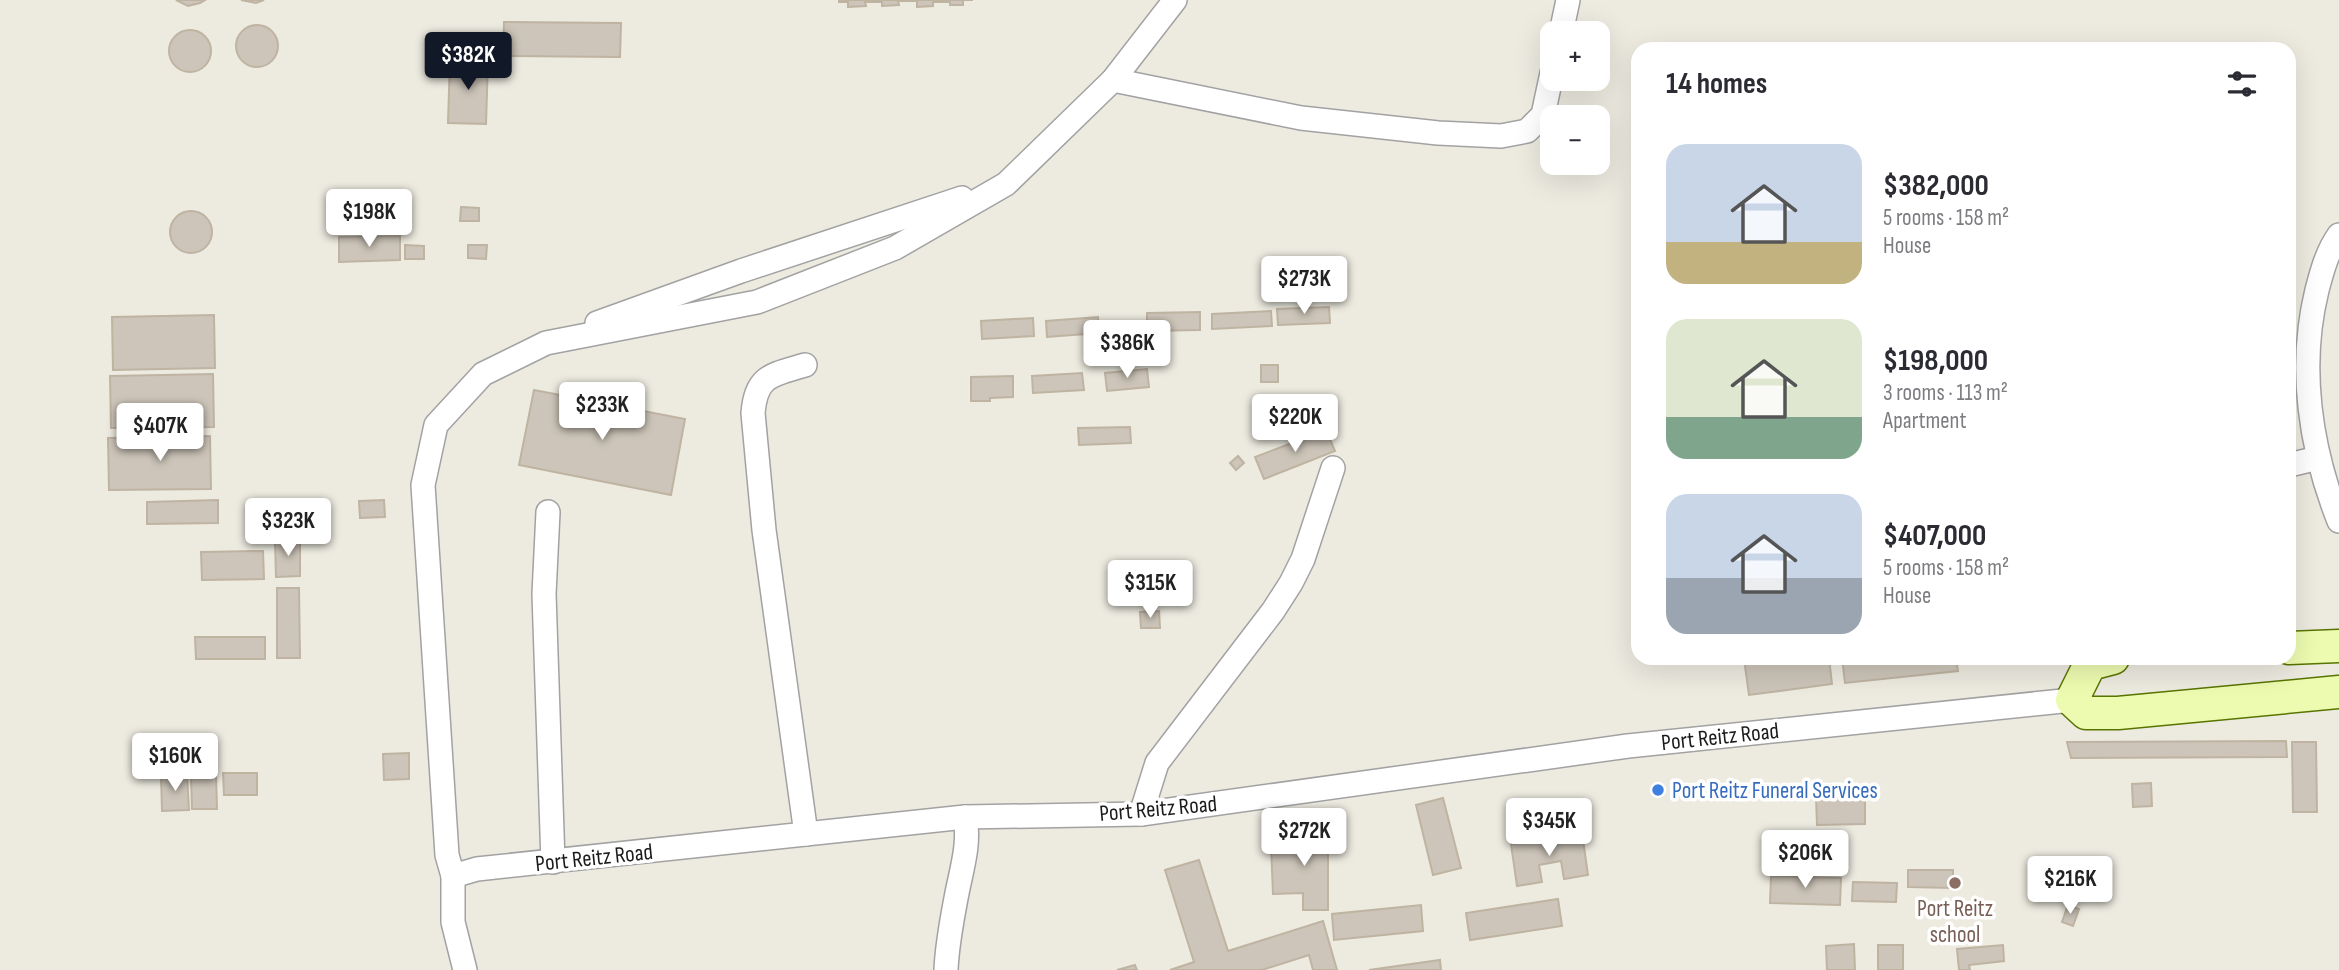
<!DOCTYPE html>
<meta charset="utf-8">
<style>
:root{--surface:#fff;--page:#f2f2f3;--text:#2b2b33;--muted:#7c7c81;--accent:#111827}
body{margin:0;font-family:"Sofia Sans Condensed",sans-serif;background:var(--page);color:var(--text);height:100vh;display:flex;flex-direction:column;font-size:26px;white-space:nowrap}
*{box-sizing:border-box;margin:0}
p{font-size:23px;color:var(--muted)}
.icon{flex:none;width:38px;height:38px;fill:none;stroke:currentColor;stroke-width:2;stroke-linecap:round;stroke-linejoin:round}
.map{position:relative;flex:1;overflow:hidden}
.panel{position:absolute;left:1631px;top:42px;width:665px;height:623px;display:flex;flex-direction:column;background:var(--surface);border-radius:21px;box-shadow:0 7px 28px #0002}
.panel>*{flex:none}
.fabs{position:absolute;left:1540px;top:21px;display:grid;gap:14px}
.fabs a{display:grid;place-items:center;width:70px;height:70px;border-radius:14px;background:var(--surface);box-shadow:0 7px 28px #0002;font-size:35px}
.price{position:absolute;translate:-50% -60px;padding:0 16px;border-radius:7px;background:#fff;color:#222;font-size:23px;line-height:46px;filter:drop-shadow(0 2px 4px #0008)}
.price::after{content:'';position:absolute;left:50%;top:42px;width:21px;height:16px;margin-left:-10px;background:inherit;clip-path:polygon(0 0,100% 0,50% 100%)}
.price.selected{background:var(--accent);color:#fff}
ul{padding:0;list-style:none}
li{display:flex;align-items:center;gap:21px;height:175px;padding:0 35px}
li span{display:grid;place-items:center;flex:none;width:196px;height:140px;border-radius:21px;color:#555}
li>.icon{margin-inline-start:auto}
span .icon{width:84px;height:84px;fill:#fffc;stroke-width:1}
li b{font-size:30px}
h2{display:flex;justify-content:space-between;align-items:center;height:84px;padding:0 35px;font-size:30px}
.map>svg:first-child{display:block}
.building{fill:#cdc5b9;stroke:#bfb3a2;stroke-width:2}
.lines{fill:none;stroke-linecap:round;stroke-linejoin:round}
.minor-casing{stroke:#a2a2a2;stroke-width:26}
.secondary-casing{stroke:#587401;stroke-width:35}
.minor{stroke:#fff;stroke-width:23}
.secondary{stroke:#edfbb0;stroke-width:32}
.shop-dot{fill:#3f7fe0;stroke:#fff;stroke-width:2.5}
.education-dot{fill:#8d6e63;stroke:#fff;stroke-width:2.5}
.labels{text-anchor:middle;stroke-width:7;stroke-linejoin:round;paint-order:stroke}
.street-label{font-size:23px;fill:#1b1b1b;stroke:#fff}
.shop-label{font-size:23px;fill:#366cbe;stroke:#fff;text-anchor:start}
.education-label{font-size:23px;fill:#785e54;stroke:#fff}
</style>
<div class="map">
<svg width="2339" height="970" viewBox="0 0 2339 970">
<rect width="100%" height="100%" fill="#edebe0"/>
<g class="building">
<path d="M176 0H205L200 3 188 6Z"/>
<path d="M241 0H264L256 3Z"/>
<path d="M839 0H973H963V5H950V2H933V6L917 7V1H898L899 5 882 6V2H865L866 6 848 7V2H839Z"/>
<path d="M504 22 621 23 620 57 503 56Z"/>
<circle cx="257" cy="46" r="21"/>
<circle cx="190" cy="51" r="21"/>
<path d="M450 59 488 61 486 124 448 123Z"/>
<path d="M461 207 479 208V221H460Z"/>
<circle cx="191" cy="232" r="21"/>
<path d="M400 236V260L339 262V237Z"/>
<path d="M405 245 424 246V259H405Z"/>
<path d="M468 245H487L486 259 468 258Z"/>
<path d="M1329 307 1330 323 1278 325 1277 309Z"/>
<path d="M1271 311 1272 326 1212 329V314Z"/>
<path d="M1200 312V330L1147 331V313Z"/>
<path d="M214 315 215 368 113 370 112 317Z"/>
<path d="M1098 317 1099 333 1047 337 1046 321Z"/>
<path d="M1033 318 1034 336 982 339 981 321Z"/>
<rect x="1261" y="365" width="17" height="17"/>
<path d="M1147 369 1149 387 1107 391 1105 373Z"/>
<path d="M1082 373 1084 390 1033 393 1032 376Z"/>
<path d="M213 374 214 427 111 428 110 376Z"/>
<path d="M1013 376V397L990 398V401H971V377Z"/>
<path d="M534 390 685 419 671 495 519 465Z"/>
<path d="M1130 427 1131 443 1079 445 1078 428Z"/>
<path d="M1326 430 1335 451 1264 479 1255 457Z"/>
<path d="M210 436 211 489 109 490 108 438Z"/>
<path d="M1238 456 1244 463 1236 470 1230 463Z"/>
<path d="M218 500V523L147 524V502Z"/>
<path d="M384 500 385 517 360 518 359 501Z"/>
<path d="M300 540V576L276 577 275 541Z"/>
<path d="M263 551 264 579 202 580 201 552Z"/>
<path d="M277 588H299L300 658H277Z"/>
<path d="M1159 611 1160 628H1141L1140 612Z"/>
<path d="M195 637H265V659H196Z"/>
<path d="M1829 658 1832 684 1749 695 1744 659Z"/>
<path d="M1842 658H1956L1958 671 1845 683Z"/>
<path d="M2286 741 2287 757 2071 758 2067 742Z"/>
<path d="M2292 742H2316L2317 812H2293Z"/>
<path d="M409 753V779L384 780 383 754Z"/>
<path d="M223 773H257V795H224Z"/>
<path d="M216 774 217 809H192L191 775Z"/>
<path d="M161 775H187L189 810 162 811Z"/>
<path d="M2151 783 2152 806 2133 807 2132 784Z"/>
<path d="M1816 797H1865V824L1817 825Z"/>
<path d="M1443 798 1461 868 1433 875 1416 805Z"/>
<path d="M1303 824H1328V910H1303V893L1273 894 1271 846 1303 845Z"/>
<path d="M1582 833 1588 875 1564 879 1561 861 1539 865 1542 882 1517 886 1511 844Z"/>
<path d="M1199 860 1228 951 1323 921 1337 970H1313L1309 955 1262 970H1170L1194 962 1165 870Z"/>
<path d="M1908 870H1953V888L1908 887Z"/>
<path d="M1771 876 1841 878 1840 905 1770 903Z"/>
<path d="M1853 882 1897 883 1896 902 1852 901Z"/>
<path d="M1558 899 1562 926 1470 940 1466 913Z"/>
<path d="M1421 905 1423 931 1334 940 1332 914Z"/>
<path d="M2068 905 2079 909 2073 926 2062 922Z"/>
<path d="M1854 944 1855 970H1827L1826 946Z"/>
<rect x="1878" y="945" width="25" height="25"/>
<path d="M2003 945 2004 961 1969 965 1970 970H1959L1957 949Z"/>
<path d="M1440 960 1441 970H1369Z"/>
<path d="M1135 965 1137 970H1117Z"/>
</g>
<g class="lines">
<g class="minor-casing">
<g id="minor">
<path d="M1561 33 1568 0"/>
<path d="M1113 80 1301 118 1438 133 1501 136 1527 131 1543 115 1552 73"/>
<path d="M2339 235C2327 252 2322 271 2317 290 2298 367 2310 448 2339 521"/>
<path d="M597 323 741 271 962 198"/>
<path d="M805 365C772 375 756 375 753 413L764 530 806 834"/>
<path d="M2289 465 2318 458"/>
<path d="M548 512 544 594 553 862"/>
<path d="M1141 814 1157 763 1273 611 1291 583 1303 559 1333 468"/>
<path d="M453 876 477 869 965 817 1141 814 1628 746 2072 700"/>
<path d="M465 970 453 922V876L447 855 423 485 436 425 483 374 546 343 757 302 895 248 1006 184 1113 80 1175 0"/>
<path d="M946 970C947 944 952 919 957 893 962 868 970 843 965 817"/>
</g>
</g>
<g class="secondary-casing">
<g id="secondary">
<path d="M2289 648 2339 646"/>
<path d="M2113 658 2090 664 2072 700 2086 713H2118L2339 692"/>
</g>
</g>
<use href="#minor" class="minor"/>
<use href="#secondary" class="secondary"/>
</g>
<circle class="shop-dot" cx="1658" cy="790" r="7"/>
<circle class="education-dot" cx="1955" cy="883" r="7"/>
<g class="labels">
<g class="street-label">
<text transform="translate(1720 736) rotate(-6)" y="8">Port Reitz Road</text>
<text transform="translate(1158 808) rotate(-5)" y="8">Port Reitz Road</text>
<text transform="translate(594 857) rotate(-6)" y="8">Port Reitz Road</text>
</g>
<g class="shop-label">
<text x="1672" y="798">Port Reitz Funeral Services</text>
</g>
<g class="education-label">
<text x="1955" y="916">Port Reitz<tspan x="1955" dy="26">school</tspan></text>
</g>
</g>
</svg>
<div class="fabs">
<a>+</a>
<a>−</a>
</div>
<b class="price selected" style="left:468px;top:92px">$382K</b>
<b class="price" style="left:369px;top:249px">$198K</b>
<b class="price" style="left:1304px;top:316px">$273K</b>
<b class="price" style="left:1127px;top:380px">$386K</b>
<b class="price" style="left:602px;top:442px">$233K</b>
<b class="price" style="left:1295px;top:454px">$220K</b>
<b class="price" style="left:160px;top:463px">$407K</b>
<b class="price" style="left:288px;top:558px">$323K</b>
<b class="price" style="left:1150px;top:620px">$315K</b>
<b class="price" style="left:175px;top:793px">$160K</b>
<b class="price" style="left:1549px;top:858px">$345K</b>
<b class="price" style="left:1304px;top:868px">$272K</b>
<b class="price" style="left:1805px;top:890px">$206K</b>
<b class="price" style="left:2070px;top:916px">$216K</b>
<section class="panel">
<h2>14 homes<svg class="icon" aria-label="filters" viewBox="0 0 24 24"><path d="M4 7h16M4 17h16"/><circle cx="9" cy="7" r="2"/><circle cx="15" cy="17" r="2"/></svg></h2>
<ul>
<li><span style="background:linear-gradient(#c9d6e8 70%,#c2b280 0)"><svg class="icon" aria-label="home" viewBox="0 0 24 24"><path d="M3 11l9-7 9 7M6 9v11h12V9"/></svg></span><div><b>$382,000</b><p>5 rooms · 158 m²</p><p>House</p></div></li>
<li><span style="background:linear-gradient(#dfe7d0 70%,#7fa58c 0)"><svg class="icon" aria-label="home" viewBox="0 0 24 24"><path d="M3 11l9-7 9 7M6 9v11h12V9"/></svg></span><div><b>$198,000</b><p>3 rooms · 113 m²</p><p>Apartment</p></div></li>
<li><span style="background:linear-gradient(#c9d6e8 60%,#9aa5b1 0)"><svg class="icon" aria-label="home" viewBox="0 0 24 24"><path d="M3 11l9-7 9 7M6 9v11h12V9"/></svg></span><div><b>$407,000</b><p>5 rooms · 158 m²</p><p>House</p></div></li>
</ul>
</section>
</div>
